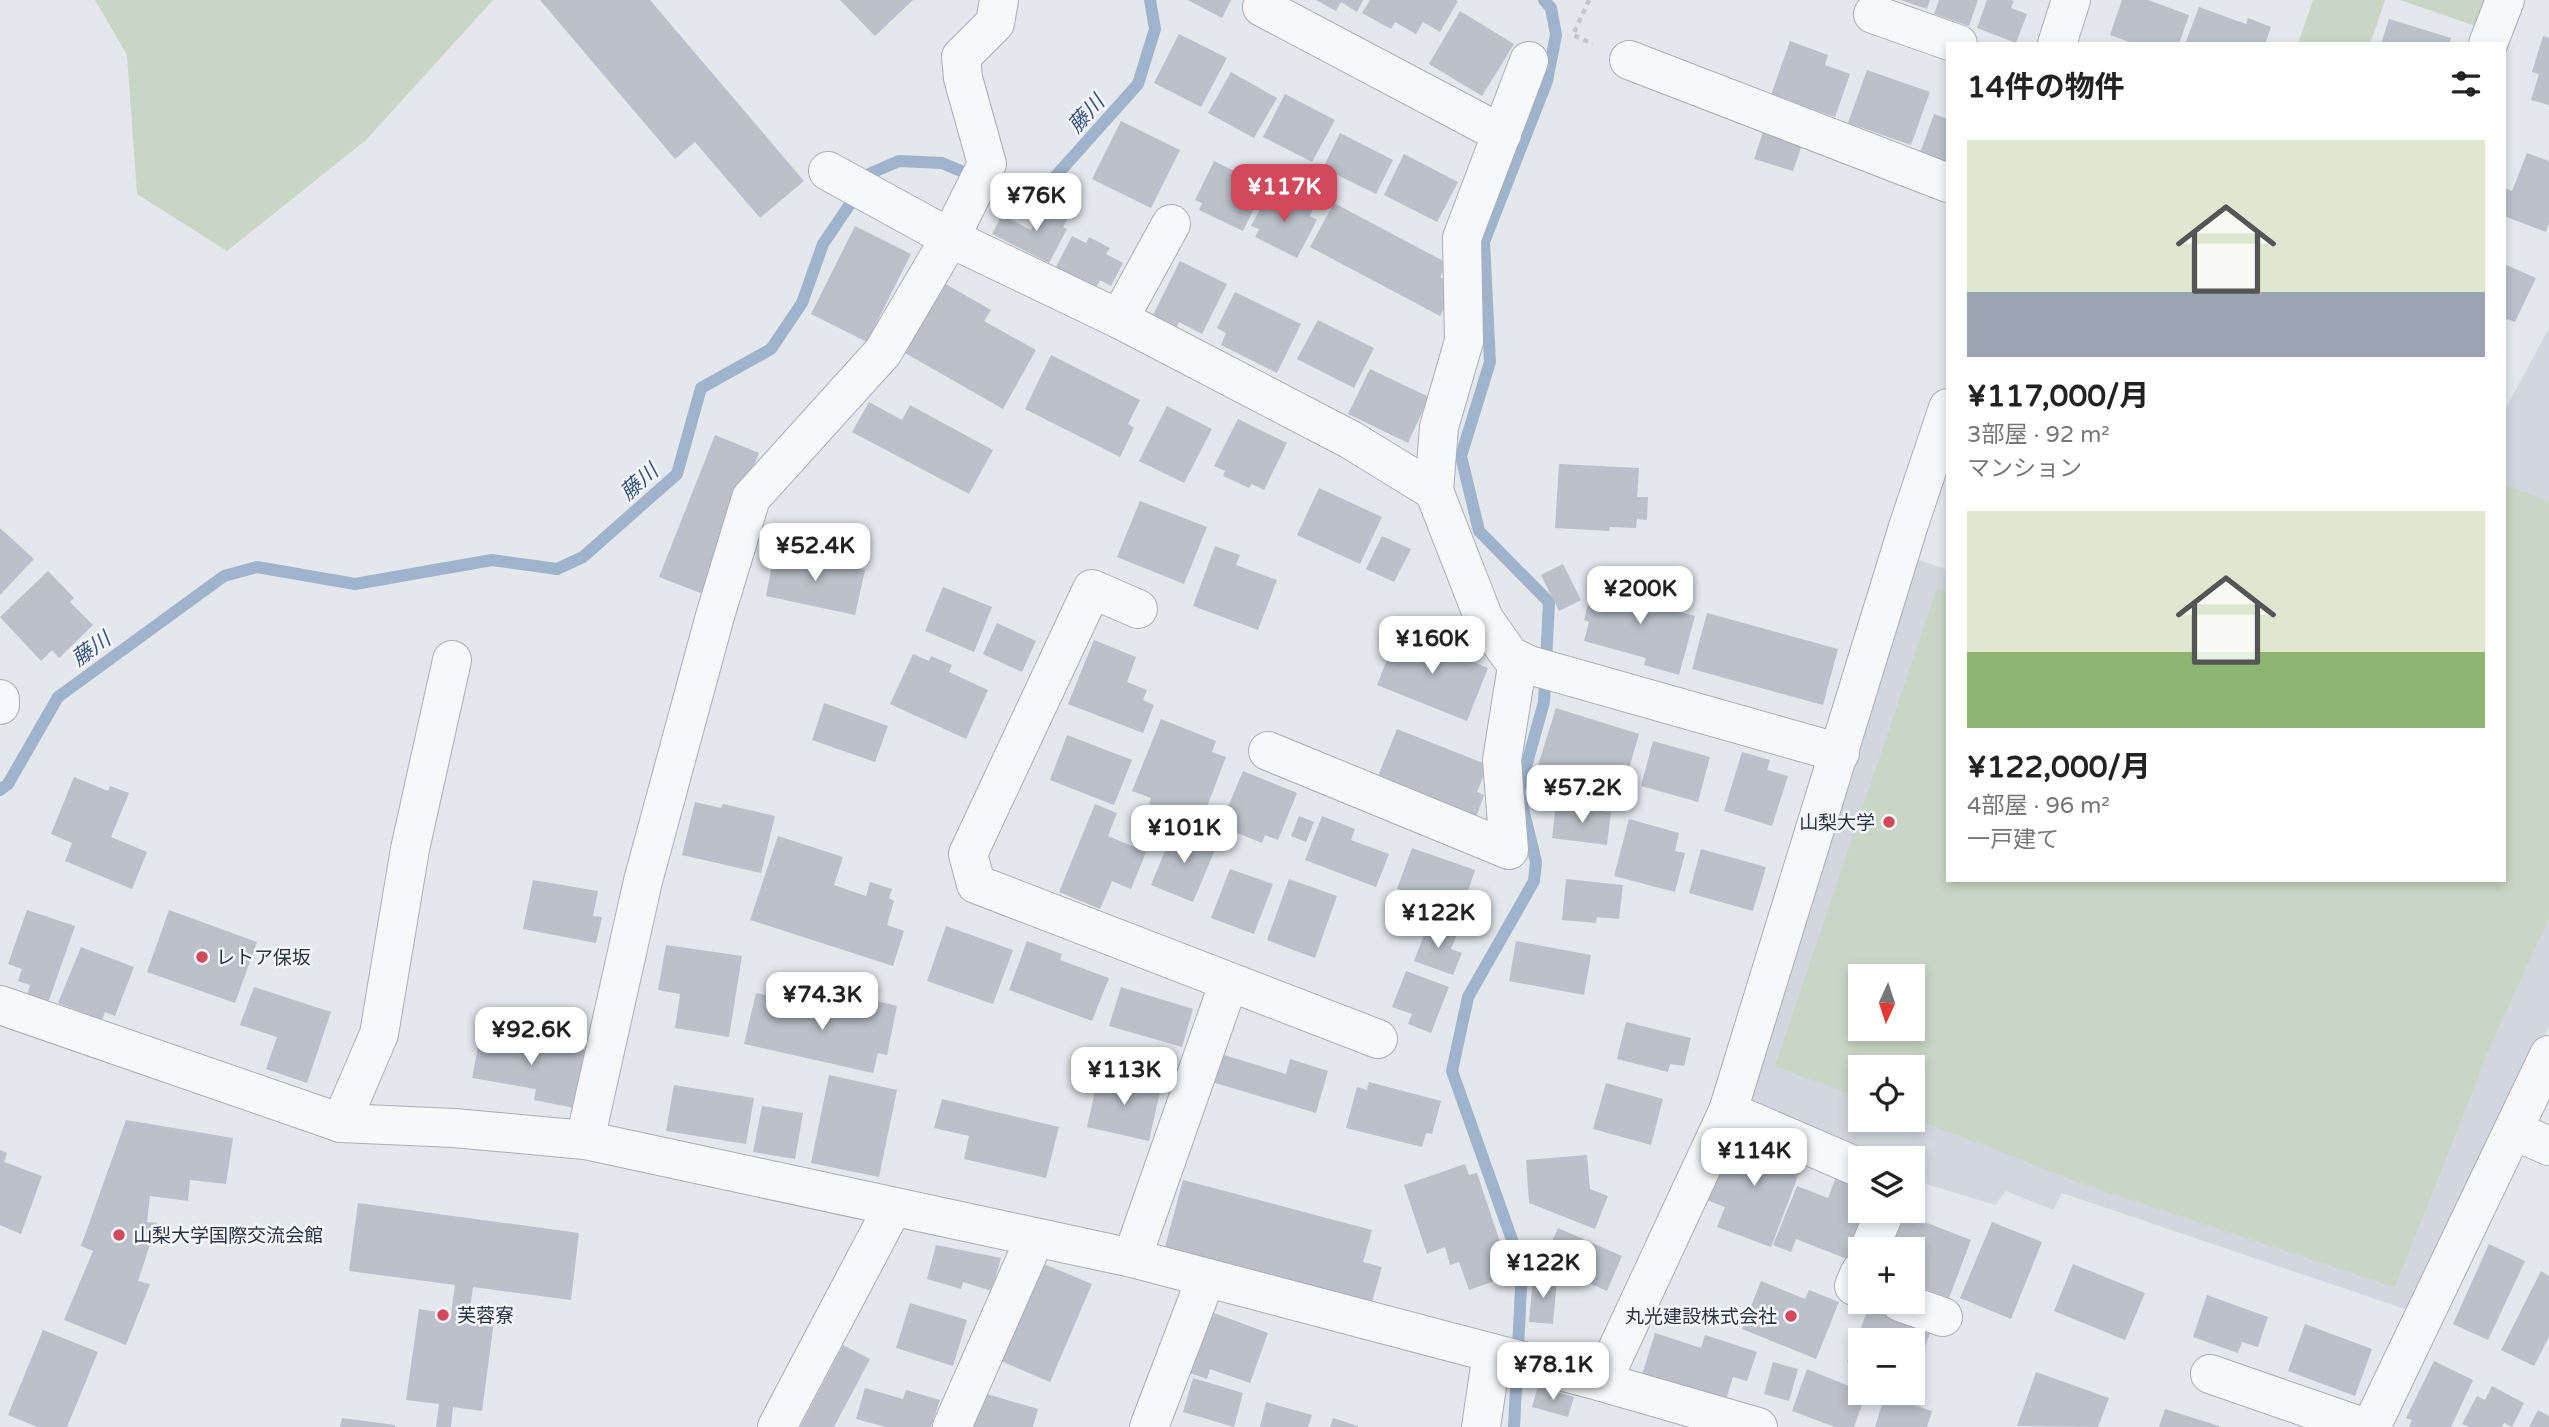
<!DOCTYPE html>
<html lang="ja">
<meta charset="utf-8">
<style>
:root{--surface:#fff;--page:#f2f2f2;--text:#222;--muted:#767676;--accent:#d1495b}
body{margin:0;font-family:"Varela Round","Noto Sans JP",sans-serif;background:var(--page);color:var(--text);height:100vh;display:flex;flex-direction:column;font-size:26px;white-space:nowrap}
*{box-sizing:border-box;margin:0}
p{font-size:23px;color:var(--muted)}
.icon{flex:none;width:38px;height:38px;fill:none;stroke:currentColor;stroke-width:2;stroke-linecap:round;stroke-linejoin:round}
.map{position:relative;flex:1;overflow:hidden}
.sheet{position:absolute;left:1946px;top:42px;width:560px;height:840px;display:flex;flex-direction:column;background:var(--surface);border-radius:0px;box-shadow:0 4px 10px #0003}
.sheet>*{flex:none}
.needle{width:46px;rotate:183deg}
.tools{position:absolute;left:1848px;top:964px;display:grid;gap:14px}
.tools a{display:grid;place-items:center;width:77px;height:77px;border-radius:0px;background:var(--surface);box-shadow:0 4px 10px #0003;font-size:35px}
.price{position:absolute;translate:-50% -60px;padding:0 16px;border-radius:14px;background:#fff;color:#222;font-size:23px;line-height:46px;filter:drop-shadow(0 2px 4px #0008)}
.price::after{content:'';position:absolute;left:50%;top:42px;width:21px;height:16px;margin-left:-10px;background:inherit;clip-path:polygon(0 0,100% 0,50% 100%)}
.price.current{background:var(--accent);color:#fff}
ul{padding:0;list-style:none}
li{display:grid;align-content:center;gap:14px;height:371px;padding:0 21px}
li span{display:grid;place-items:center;height:217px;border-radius:0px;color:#555}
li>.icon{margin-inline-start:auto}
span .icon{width:126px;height:126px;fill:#fffc;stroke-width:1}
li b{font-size:30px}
h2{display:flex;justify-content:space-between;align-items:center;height:84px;padding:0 21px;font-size:30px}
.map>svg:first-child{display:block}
.built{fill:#d2d6de;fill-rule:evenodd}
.green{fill:#c9d6c5;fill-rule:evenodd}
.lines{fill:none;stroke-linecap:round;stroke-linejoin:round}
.stream{stroke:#9fb4cc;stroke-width:12}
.building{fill:#bbc0ca}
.minor-casing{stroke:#a9aeb7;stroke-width:40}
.path{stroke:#c2c5cb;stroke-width:4.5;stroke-dasharray:5 5;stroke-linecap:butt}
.minor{stroke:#f7f8fa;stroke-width:38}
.poi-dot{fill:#d1495b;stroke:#f4f6f9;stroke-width:2.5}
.labels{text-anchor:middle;stroke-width:5;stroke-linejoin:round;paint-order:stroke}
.poi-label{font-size:19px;fill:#2b3445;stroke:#f4f6f9;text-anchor:start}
.water-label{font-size:21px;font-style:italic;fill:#34527a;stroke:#f4f6f9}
</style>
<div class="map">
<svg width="2549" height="1427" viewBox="0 0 2549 1427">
<rect width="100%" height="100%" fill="#e4e7ec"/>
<path class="built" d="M2549 328V1026L2506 1123 2414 1312 2062 1193 2053 1210 2006 1191 1995 1205 1913 1180V1158H1860L1734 1110 1917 559 1948 570V880H2504V412ZM1860 976H1913V1029H1860ZM1860 1068H1913V1120H1860Z"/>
<g class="green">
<path d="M95 0H493L366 140 227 251 137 194 127 55Z"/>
<path d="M2313 0H2385L2370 44H2298Z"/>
<path d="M2400 0H2505L2493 32Z"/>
<path d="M2504 484 2549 502V918L2492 1042 2395 1287 2089 1186 1913 1118V1068H1860V1098L1775 1066 1937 588 1948 592V880H2504ZM1860 976H1913V1029H1860Z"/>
</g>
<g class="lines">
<g class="stream">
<path d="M0 790 8 784 58 697 224 576 257 567 355 584 492 560 557 569 583 557 677 474 701 388 771 349 802 303 823 244 871 173 899 161 942 163 1013 193 1046 187 1138 84 1155 29 1150 0"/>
<path d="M1514 1427 1522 1268 1452 1071 1468 997 1534 881 1536 862 1519 792 1544 702 1549 602 1479 531 1461 456 1490 362 1484 242 1547 81 1556 35 1551 8 1544 0"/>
</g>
</g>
<g class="building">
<path d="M540 0H650L804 181 760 218 695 142 675 159Z"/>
<path d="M840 0H913L875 36Z"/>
<path d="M1188 0H1231L1222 18Z"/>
<path d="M1316 0H1363L1357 12 1341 2 1336 11Z"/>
<path d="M1370 0H1455L1458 1 1440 32 1423 22 1416 34 1395 22 1391 29 1362 13Z"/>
<path d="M1901 0H1930L1927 9Z"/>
<path d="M1939 0H1978L1969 26 1934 14Z"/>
<path d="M1987 0H2011L2014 1 2011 8 2027 14 2016 43 1977 28Z"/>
<path d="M2122 0H2148L2189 15 2179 44H2135L2110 35Z"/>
<path d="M2199 7 2246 24 2248 18 2271 27 2265 44H2185Z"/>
<path d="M1460 11 1514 44 1482 96 1429 64Z"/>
<path d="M2389 19 2451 38 2449 44H2381Z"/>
<path d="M1179 34 1227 58 1201 107 1154 83Z"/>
<path d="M2543 36 2549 38V105L2531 100 2539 74 2532 72Z"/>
<path d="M1790 41 1828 55 1825 65 1850 74 1835 117 1771 95Z"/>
<path d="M1867 70 1930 92 1911 145 1848 123Z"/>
<path d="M1231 72 1277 98 1254 138 1208 113Z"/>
<path d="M1285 94 1335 120 1312 162 1263 137Z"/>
<path d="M1934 114 1948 119V167L1919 156Z"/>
<path d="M1121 121 1180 150 1151 208 1092 179Z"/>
<path d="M1763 132 1802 145 1793 171 1754 159Z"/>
<path d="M1340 133 1393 160 1376 194 1323 168Z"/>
<path d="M2527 153 2549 161V223L2546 232 2504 216V188L2512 191Z"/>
<path d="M1404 154 1458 182 1437 222 1384 195Z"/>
<path d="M1214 161 1265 186 1243 231 1199 210 1202 203 1195 200Z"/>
<path d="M1278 192 1313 209 1310 216 1317 220 1297 258 1255 237 1259 229 1251 226 1267 196 1274 200Z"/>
<path d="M1334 203 1447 263 1440 277 1456 286 1440 316 1310 247Z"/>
<path d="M1050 204 1070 214 1063 227 1067 229 1049 263 992 234 1002 215 1031 230 1037 217 1041 219Z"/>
<path d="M855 226 911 254 867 342 811 314Z"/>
<path d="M1072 236 1086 243 1089 237 1110 248 1106 254 1123 263 1111 286 1100 280 1095 290 1055 269Z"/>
<path d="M1180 261 1227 284 1202 334 1179 322 1174 333 1150 321Z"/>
<path d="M2504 264 2536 278 2515 322 2504 318Z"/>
<path d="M944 283 991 310 984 321 1036 350 1003 409 905 353Z"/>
<path d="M1235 292 1301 324 1277 373 1221 345 1226 333 1217 328Z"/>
<path d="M1318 320 1374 348 1354 388 1297 359Z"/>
<path d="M1051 355 1140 400 1128 424 1134 428 1120 457 1025 409Z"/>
<path d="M1370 369 1429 397 1408 443 1348 414Z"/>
<path d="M869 402 902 420 910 405 993 450 969 494 852 432Z"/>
<path d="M1167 406 1212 429 1184 483 1139 461Z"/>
<path d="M1238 419 1287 443 1264 490 1252 484 1249 488 1223 476 1225 471 1214 466Z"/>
<path d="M715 435 759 453 703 594 659 577Z"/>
<path d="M1559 464 1639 468 1637 497H1648L1647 520 1637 519 1636 528 1610 527 1609 531 1555 528Z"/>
<path d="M1319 488 1382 517 1360 564 1297 535Z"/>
<path d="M1140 501 1207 527 1184 584 1117 557Z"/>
<path d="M0 528 34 559 0 595Z"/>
<path d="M1382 536 1411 549 1394 582 1366 569Z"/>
<path d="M1215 546 1240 555 1236 565 1277 580 1258 630 1193 606Z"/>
<path d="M775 550 865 570 855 615 766 596Z"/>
<path d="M1563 564 1581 600 1559 611 1541 575Z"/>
<path d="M48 571 74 598 70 602 93 625 59 658 52 650 41 661 0 617Z"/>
<path d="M1626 581 1673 594 1669 609 1695 616 1679 675 1644 665 1646 658 1584 641 1589 622 1584 620 1592 589 1621 597Z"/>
<path d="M943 587 992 607 974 652 925 631Z"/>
<path d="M1707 613 1838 649 1823 705 1692 669Z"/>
<path d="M997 623 1036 641 1022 672 983 654Z"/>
<path d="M1398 631 1488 668 1467 721 1377 685Z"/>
<path d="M1094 640 1136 657 1127 682 1147 690 1143 700 1154 705 1143 733 1068 704Z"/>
<path d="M913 654 929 661 931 656 952 665 949 672 988 690 966 739 890 704Z"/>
<path d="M824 703 888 726 875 762 812 740Z"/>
<path d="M1556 708 1639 734 1619 803 1534 778Z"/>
<path d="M1161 719 1216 741 1212 752 1226 757 1203 817 1191 812 1188 819 1149 804 1151 798 1132 791Z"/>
<path d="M1397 729 1488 765 1477 792 1484 795 1475 820 1376 781Z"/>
<path d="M1067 735 1132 760 1114 805 1050 780Z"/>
<path d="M1653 741 1710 757 1698 802 1641 786Z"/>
<path d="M1742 752 1770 760 1767 770 1788 776 1772 826 1724 811Z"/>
<path d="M1243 771 1297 793 1278 840 1265 835 1262 843 1220 826Z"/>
<path d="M74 777 108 791 110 786 129 793 111 837 147 852 132 889 65 861 72 843 51 834Z"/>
<path d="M695 802 721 808 723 804 775 816 761 873 682 855Z"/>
<path d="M1095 804 1117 813 1108 836 1146 852 1131 889 1112 881 1100 909 1059 892Z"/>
<path d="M1556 805 1611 812 1607 845 1552 838Z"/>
<path d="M1299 816 1314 822 1306 842 1291 836Z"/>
<path d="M1322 816 1355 829 1351 840 1389 854 1376 887 1305 860Z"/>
<path d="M1629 819 1679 833 1675 851 1685 853 1675 892 1614 876Z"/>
<path d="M1175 827 1217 845 1193 902 1151 885Z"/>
<path d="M778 836 843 857 834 885 866 896 870 882 892 889 889 898 894 901 887 925 904 931 893 966 750 920Z"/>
<path d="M1412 848 1475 870 1461 911 1397 889Z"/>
<path d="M1701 849 1766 867 1753 911 1689 893Z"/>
<path d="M1230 869 1273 884 1254 934 1211 918Z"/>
<path d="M1289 879 1337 896 1315 958 1267 940Z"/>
<path d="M1566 879 1623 885 1619 919 1597 917 1596 923 1562 920Z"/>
<path d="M533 880 598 891 593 916 602 917 596 943 523 929Z"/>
<path d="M27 910 75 926 48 1003 27 996 30 985 18 981 22 969 8 964Z"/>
<path d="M169 910 257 942 235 1003 147 972Z"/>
<path d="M1429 922 1457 934 1451 949 1462 953 1453 975 1414 961Z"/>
<path d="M946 926 1013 950 993 1004 927 981Z"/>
<path d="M1027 941 1062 954 1060 960 1109 978 1092 1021 1009 990Z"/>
<path d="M1516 941 1591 955 1584 995 1509 981Z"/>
<path d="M666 945 742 956 729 1037 675 1028 680 994 658 990Z"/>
<path d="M81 947 134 967 115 1016 105 1012 102 1020 58 1003Z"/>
<path d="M1406 971 1449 987 1431 1033 1408 1024 1412 1014 1392 1007Z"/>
<path d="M254 987 331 1012 307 1083 266 1069 277 1037 240 1025Z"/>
<path d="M1121 987 1193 1009 1182 1047 1109 1026Z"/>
<path d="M756 993 865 1017 869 999 897 1006 887 1055 878 1053 873 1073 744 1044Z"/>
<path d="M1626 1022 1691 1038 1684 1066 1670 1064 1668 1072 1617 1059Z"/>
<path d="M481 1031 585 1050 574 1108 534 1100 536 1089 472 1078Z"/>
<path d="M1221 1054 1286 1074 1290 1059 1328 1071 1316 1113 1212 1082Z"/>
<path d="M1099 1073 1161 1087 1149 1141 1087 1127Z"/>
<path d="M829 1075 897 1090 879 1177 811 1163Z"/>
<path d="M1369 1082 1441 1101 1432 1134 1426 1133 1422 1147 1346 1128 1357 1087 1367 1090Z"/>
<path d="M1606 1083 1663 1099 1651 1145 1593 1129Z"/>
<path d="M674 1085 754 1098 746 1144 666 1131Z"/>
<path d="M942 1099 1059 1127 1046 1178 964 1159 969 1136 934 1128Z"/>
<path d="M762 1106 803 1113 795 1159 753 1152Z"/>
<path d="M126 1120 233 1138 226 1184 190 1180 188 1201 150 1196 147 1222 157 1223 138 1281 150 1284 126 1345 64 1320 93 1251 81 1246Z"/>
<path d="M1731 1133 1804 1160 1771 1247 1717 1227 1725 1207 1706 1200Z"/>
<path d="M0 1150 7 1153 4 1162 42 1176 21 1234 0 1225Z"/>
<path d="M1587 1155 1590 1189 1608 1196 1595 1229 1529 1203 1526 1160Z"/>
<path d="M1465 1164 1469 1175 1477 1173 1511 1275 1469 1290 1459 1262 1450 1265 1445 1247 1427 1254 1404 1185Z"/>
<path d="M1839 1169 1860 1177V1211H1871L1852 1261 1796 1239 1791 1252 1773 1245 1797 1186 1828 1198Z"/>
<path d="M1183 1180 1372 1230 1363 1262 1382 1267 1372 1302 1165 1247Z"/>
<path d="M358 1203 579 1233 571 1300 473 1287 469 1317 494 1321 482 1411 453 1407 451 1427H436L439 1404 406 1400 419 1309 451 1314 455 1285 349 1271Z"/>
<path d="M1899 1212 1971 1240 1949 1298 1922 1288 1924 1280 1913 1276V1250H1884Z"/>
<path d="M1992 1222 2042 1242 2011 1319 1960 1298Z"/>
<path d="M1558 1228 1622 1256 1607 1291 1543 1262Z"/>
<path d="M2489 1244 2525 1261 2488 1340 2453 1324Z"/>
<path d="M936 1245 1001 1258 992 1291 963 1282 961 1289 927 1279Z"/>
<path d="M1044 1264 1092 1284 1050 1382 1001 1361Z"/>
<path d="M2073 1264 2145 1293 2125 1340 2054 1311Z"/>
<path d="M2541 1271 2549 1276V1337L2534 1366 2501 1350Z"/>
<path d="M1533 1277 1557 1279 1553 1324 1529 1322Z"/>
<path d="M1761 1281 1805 1299 1809 1290 1839 1302 1816 1359 1742 1329Z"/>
<path d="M2207 1295 2268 1317 2258 1347 2242 1342 2238 1353 2193 1337Z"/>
<path d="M910 1303 967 1320 953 1366 896 1348Z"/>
<path d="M1869 1307 1931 1331 1913 1376V1340H1860V1367L1847 1362Z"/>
<path d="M1206 1310 1268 1333 1250 1383 1210 1369 1207 1379 1184 1371Z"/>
<path d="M2305 1324 2372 1349 2355 1396 2288 1371Z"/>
<path d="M43 1330 98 1352 67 1427H37L8 1415Z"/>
<path d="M1655 1333 1701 1348 1705 1335 1757 1352 1747 1381 1733 1377 1725 1403 1642 1375Z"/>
<path d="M843 1345 870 1359 834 1427H800Z"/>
<path d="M2434 1361 2473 1380 2451 1427H2409L2412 1420 2406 1418Z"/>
<path d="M1773 1362 1798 1369 1789 1401 1764 1394Z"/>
<path d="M1807 1369 1866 1393 1854 1427H1835L1792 1411Z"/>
<path d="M2036 1372 2109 1398 2098 1427 2017 1426Z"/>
<path d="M1193 1378 1243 1393 1234 1427 1183 1412Z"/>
<path d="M1538 1386 1574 1397 1568 1417 1532 1407Z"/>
<path d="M2492 1386 2524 1403 2512 1427 2504 1423 2502 1427H2469L2462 1424 2477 1396 2485 1400Z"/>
<path d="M865 1388 903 1399 906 1390 940 1400 931 1427H886L856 1419Z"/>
<path d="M980 1392 1038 1409 1033 1427H971Z"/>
<path d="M1885 1395 1932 1411 1927 1427H1875Z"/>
<path d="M1266 1402 1312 1415 1308 1427H1260Z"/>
<path d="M2165 1409 2219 1426V1427H2159Z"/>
<path d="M2538 1410 2549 1416V1427H2529Z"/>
<path d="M342 1418 395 1425V1427H340Z"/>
<path d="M1333 1418 1358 1426V1427H1330Z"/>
</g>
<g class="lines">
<g class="minor-casing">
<g id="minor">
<path d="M1265 0 1262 7 1502 134"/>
<path d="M1873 14 1958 44"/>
<path d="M2057 44 2071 0"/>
<path d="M2488 44 2505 0"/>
<path d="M1629 60 1948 183"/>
<path d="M828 171 950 238 1119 319 1351 440 1434 491 1484 619 1510 656 1529 665 1840 753"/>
<path d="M1119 319 1171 224"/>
<path d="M1434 491 1439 427 1464 341 1462 238 1529 61"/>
<path d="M1138 609 1092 589 968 854 976 884 1378 1039"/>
<path d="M0 699V705"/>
<path d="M1268 751 1509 850 1502 760 1518 660"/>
<path d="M0 1005 341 1123 454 1128 585 1140 1132 1258 1602 1382 1758 1427"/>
<path d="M1728 1111 1860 1168"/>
<path d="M341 1123 379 1034 410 849 452 660"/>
<path d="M2515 1131 2549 1146"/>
<path d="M585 1140 643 881 715 616 751 498 883 352 950 238 987 164 963 78 961 57 995 23 999 0"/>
<path d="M1869 1250 1885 1211"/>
<path d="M1132 1258 1229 982"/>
<path d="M1860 1272 1854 1286 1860 1288"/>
<path d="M1900 1302 1943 1317"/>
<path d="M2210 1374 2363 1427"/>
<path d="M1602 1382 1728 1111 1909 524 1948 408"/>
<path d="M777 1427 893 1207"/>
<path d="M952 1427 1035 1238"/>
<path d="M1149 1427 1206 1278"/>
<path d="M1481 1427 1492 1353"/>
<path d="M2371 1427 2549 1055"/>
</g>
</g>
<path class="path" d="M1589 0 1573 35 1593 44"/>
<use href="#minor" class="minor"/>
</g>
<g class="poi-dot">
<circle cx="1889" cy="822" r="7"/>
<circle cx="202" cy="957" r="7"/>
<circle cx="119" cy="1235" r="7"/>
<circle cx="443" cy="1315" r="7"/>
<circle cx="1791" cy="1316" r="7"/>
</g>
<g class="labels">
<g class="poi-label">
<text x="1875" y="829" text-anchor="end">山梨大学</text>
<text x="216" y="964">レトア保坂</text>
<text x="133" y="1242">山梨大学国際交流会館</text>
<text x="457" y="1322">芙蓉寮</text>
<text x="1777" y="1323" text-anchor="end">丸光建設株式会社</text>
</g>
<g class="water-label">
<text transform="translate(1086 114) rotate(-48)" y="7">藤川</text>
<text transform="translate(639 482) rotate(-42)" y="7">藤川</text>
<text transform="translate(91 649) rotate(-36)" y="7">藤川</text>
</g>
</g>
</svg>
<div class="tools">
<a><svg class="needle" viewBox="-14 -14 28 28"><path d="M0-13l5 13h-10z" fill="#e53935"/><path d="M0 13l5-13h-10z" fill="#767676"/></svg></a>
<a><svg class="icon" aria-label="locate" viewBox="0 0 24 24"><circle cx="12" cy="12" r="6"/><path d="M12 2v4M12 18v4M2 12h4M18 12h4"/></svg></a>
<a><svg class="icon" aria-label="layers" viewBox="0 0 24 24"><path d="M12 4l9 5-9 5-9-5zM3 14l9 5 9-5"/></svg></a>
<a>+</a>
<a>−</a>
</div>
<b class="price current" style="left:1284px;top:224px">¥117K</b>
<b class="price" style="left:1036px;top:233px">¥76K</b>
<b class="price" style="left:815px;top:583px">¥52.4K</b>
<b class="price" style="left:1640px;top:626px">¥200K</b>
<b class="price" style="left:1432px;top:676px">¥160K</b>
<b class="price" style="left:1582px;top:825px">¥57.2K</b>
<b class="price" style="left:1184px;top:865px">¥101K</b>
<b class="price" style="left:1438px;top:950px">¥122K</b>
<b class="price" style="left:822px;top:1032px">¥74.3K</b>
<b class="price" style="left:531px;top:1067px">¥92.6K</b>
<b class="price" style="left:1124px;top:1107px">¥113K</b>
<b class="price" style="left:1754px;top:1188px">¥114K</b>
<b class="price" style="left:1543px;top:1300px">¥122K</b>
<b class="price" style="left:1553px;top:1402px">¥78.1K</b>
<section class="sheet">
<h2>14件の物件<svg class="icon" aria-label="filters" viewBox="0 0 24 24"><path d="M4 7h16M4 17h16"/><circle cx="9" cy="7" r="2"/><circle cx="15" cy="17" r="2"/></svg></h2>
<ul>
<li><span style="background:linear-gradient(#dfe7d0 70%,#9aa5b1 0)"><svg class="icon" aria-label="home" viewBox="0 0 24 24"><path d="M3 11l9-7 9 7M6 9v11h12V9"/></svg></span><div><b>¥117,000/月</b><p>3部屋 · 92 m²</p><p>マンション</p></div></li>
<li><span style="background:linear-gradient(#dfe7d0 65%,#8fb573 0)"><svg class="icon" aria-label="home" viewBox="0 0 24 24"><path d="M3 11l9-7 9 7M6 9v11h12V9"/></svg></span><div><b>¥122,000/月</b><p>4部屋 · 96 m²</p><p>一戸建て</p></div></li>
</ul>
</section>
</div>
